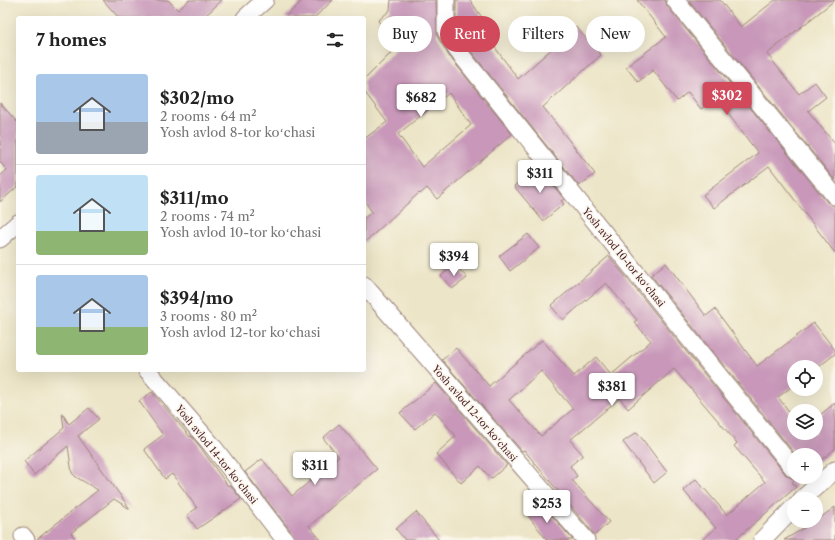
<!DOCTYPE html>
<meta charset="utf-8">
<style>
:root{--surface:#fff;--page:#f6f6f6;--text:#222;--muted:#767676;--line:#e0e0e0;--accent:#d1495b}
body{margin:0;font-family:"Libre Caslon Text",serif;background:var(--page);color:var(--text);height:100vh;display:flex;flex-direction:column;font-size:15px;white-space:nowrap}
*{box-sizing:border-box;margin:0}
p{font-size:13px;color:var(--muted)}
.icon{flex:none;width:22px;height:22px;fill:none;stroke:currentColor;stroke-width:2;stroke-linecap:round;stroke-linejoin:round}
.map{position:relative;flex:1;overflow:hidden}
.side{position:absolute;left:16px;top:16px;width:350px;height:356px;display:flex;flex-direction:column;background:var(--surface);border-radius:4px;box-shadow:0 4px 16px #0002}
.side>*{flex:none}
.top-card{position:absolute;left:378px;top:16px;width:380px;height:36px;display:flex;gap:8px}
.buttons{position:absolute;left:787px;top:360px;display:grid;gap:8px}
.buttons a{display:grid;place-items:center;width:36px;height:36px;border-radius:50%;background:var(--surface);box-shadow:0 4px 16px #0002;font-size:20px}
.price{position:absolute;translate:-50% -34px;padding:0 9px;border-radius:4px;background:#fff;color:#222;font-size:13px;line-height:26px;filter:drop-shadow(0 1px 2px #0008)}
.price::after{content:'';position:absolute;left:50%;top:24px;width:12px;height:9px;margin-left:-6px;background:inherit;clip-path:polygon(0 0,100% 0,50% 100%)}
.price.active{background:var(--accent);color:#fff}
ul{padding:0;list-style:none}
li{display:flex;align-items:center;gap:12px;height:100px;padding:0 20px}
li+li{border-top:1px solid var(--line)}
li span{display:grid;place-items:center;flex:none;width:112px;height:80px;border-radius:4px;color:#555}
li>.icon{margin-inline-start:auto}
span .icon{width:48px;height:48px;fill:#fffc;stroke-width:1}
li b{font-size:17px}
h2{display:flex;justify-content:space-between;align-items:center;height:48px;padding:0 20px;font-size:17px}
.chip{padding:0 14px;border-radius:18px;background:var(--surface);box-shadow:0 4px 16px #0002;font-size:14px;line-height:36px}
.chip.active{background:var(--accent);color:#fff}
.map>svg:first-child{display:block}
.building{fill:#c897b9;fill-rule:evenodd}
.lines{fill:none;stroke-linecap:round;stroke-linejoin:round}
.minor-casing{stroke:#9b8279;stroke-width:19}
.minor{stroke:#fff;stroke-width:17}
.labels{text-anchor:middle;stroke-width:3.5;stroke-linejoin:round;paint-order:stroke}
.street-label{font-size:10px;fill:#4a1f2b;stroke:#fbf7ec}
</style>
<div class="map">
<svg width="835" height="540" viewBox="0 0 835 540">
<rect width="100%" height="100%" fill="#fbf7ec"/>
<filter id="ink" filterUnits="userSpaceOnUse"><feTurbulence type="fractalNoise" baseFrequency=".025" numOctaves="2"/><feDisplacementMap in="SourceGraphic" scale="8" xChannelSelector="R" yChannelSelector="G"/><feConvolveMatrix kernelMatrix="1 2 1 2 8 2 1 2 1" color-interpolation-filters="sRGB"/></filter>
<filter id="wash" filterUnits="userSpaceOnUse"><feTurbulence type="fractalNoise" baseFrequency=".012" numOctaves="4" result="noise"/><feDisplacementMap in="SourceGraphic" scale="16" xChannelSelector="R" yChannelSelector="G"/><feGaussianBlur stdDeviation="0.9" result="paint"/><feColorMatrix in="noise" values="0 0 0 0 0 0 0 0 0 0 0 0 0 0 0 0 0 1.4 0 .05"/><feComposite in="paint" operator="in"/></filter>
<g filter="url(#wash)">
<rect width="100%" height="100%" fill="#ece5c7"/>
<g id="blocks">
<g class="building">
<path d="M103 0H168L178 10 189 0H222L203 18H119Z"/>
<path d="M303 0H333L314 18H284Z"/>
<path d="M391 0H436L437 36 449 56 512 134 437 199 427 188 420 194 419 193 364 243V218L372 212 364 200V139L387 122 364 91V80L400 44 378 21 390 10ZM449 93 471 125 422 167 398 134Z"/>
<path d="M456 0H470L496 38 491 42 518 79 576 27 601 55 543 107 595 174 579 186 465 44 456 28Z"/>
<path d="M637 0H665L667 6 827 202 835 206V253L769 166 714 208 703 195 758 153 716 98 701 109 688 92 677 101 653 70 638 82 626 67 666 37Z"/>
<path d="M688 0H720L741 27 775 0H835L767 54 799 94 815 82 826 97 808 111 835 144V180Z"/>
<path d="M0 103 18 123V186L0 202V176L7 170 0 162Z"/>
<path d="M538 166 564 199 561 201 564 204 543 221 514 186Z"/>
<path d="M528 234 539 248 510 271 499 256Z"/>
<path d="M609 256 786 475 791 478H797L792 482 796 487 735 540H702L716 528 683 490 696 479 727 515 765 482 734 446 737 443 674 369 628 409 620 398 570 440 583 455 570 466 577 476 572 480 609 522 595 535 538 467 524 450 522 451 442 360 456 348 489 386 542 340 574 376 596 357 611 375 651 341 634 322 637 320 606 283 563 320 551 306ZM541 371 573 409 541 436 509 400Z"/>
<path d="M666 263 706 316 715 309 757 366 814 323 835 350V354L816 369V367H794V385L778 397 794 418V433H816V418L835 403V449L816 464V455H796L651 275Z"/>
<path d="M455 264 467 278 452 289 441 276Z"/>
<path d="M436 383 507 465 491 479 480 466 461 483 436 454 456 436 435 412 415 429 400 413Z"/>
<path d="M152 392 190 437 191 436 198 444 228 486 230 485 241 499 197 529 187 515 197 508 172 474 165 479 144 449 163 435 139 401Z"/>
<path d="M89 408 99 419 78 436 130 509 114 499 71 533 76 540H36L98 490 76 477 72 473 68 446 34 475 24 461 64 428 62 413 69 424Z"/>
<path d="M339 424 377 469 309 526 321 540H295L293 534 245 472 262 459 292 496 339 457 323 438Z"/>
<path d="M637 432 667 472 654 483 623 442Z"/>
<path d="M540 502 573 540H547L526 513Z"/>
<path d="M835 507V540H784L816 521Z"/>
<path d="M416 512 439 540H405L396 529Z"/>
</g>
</g>
</g>
<g filter="url(#ink)">
<use href="#blocks" fill-opacity="0" stroke="#9b8279" stroke-width="1"/>
<g class="lines">
<g class="minor-casing">
<g id="minor">
<path d="M446 0V31L457 50 794 469"/>
<path d="M675 0 835 196"/>
<path d="M245 18 265 0"/>
<path d="M0 239 18 223"/>
<path d="M364 285 586 540"/>
<path d="M147 370 211 444 285 540"/>
<path d="M802 499 835 470"/>
<path d="M23 536 26 540"/>
<path d="M762 540 794 507"/>
</g>
</g>
<use href="#minor" class="minor"/>
</g>
</g>
<g class="labels">
<g class="street-label">
<text transform="translate(624 257) rotate(51)" y="4">Yosh avlod 10-tor koʻchasi</text>
<text transform="translate(475 413) rotate(49)" y="4">Yosh avlod 12-tor koʻchasi</text>
<text transform="translate(217 454) rotate(51)" y="4">Yosh avlod 14-tor koʻchasi</text>
</g>
</g>
</svg>
<div class="buttons">
<a><svg class="icon" aria-label="locate" viewBox="0 0 24 24"><circle cx="12" cy="12" r="6"/><path d="M12 2v4M12 18v4M2 12h4M18 12h4"/></svg></a>
<a><svg class="icon" aria-label="layers" viewBox="0 0 24 24"><path d="M12 4l9 5-9 5-9-5zM3 14l9 5 9-5"/></svg></a>
<a>+</a>
<a>−</a>
</div>
<b class="price active" style="left:727px;top:116px">$302</b>
<b class="price" style="left:421px;top:118px">$682</b>
<b class="price" style="left:540px;top:194px">$311</b>
<b class="price" style="left:454px;top:277px">$394</b>
<b class="price" style="left:612px;top:407px">$381</b>
<b class="price" style="left:315px;top:486px">$311</b>
<b class="price" style="left:547px;top:524px">$253</b>
<div class="top-card">
<a class="chip">Buy</a>
<a class="chip active">Rent</a>
<a class="chip">Filters</a>
<a class="chip">New</a>
</div>
<section class="side">
<h2>7 homes<svg class="icon" aria-label="filters" viewBox="0 0 24 24"><path d="M4 7h16M4 17h16"/><circle cx="9" cy="7" r="2"/><circle cx="15" cy="17" r="2"/></svg></h2>
<ul>
<li><span style="background:linear-gradient(#a9c7e8 60%,#9aa5b1 0)"><svg class="icon" aria-label="home" viewBox="0 0 24 24"><path d="M3 11l9-7 9 7M6 9v11h12V9"/></svg></span><div><b>$302/mo</b><p>2 rooms · 64 m²</p><p>Yosh avlod 8-tor koʻchasi</p></div></li>
<li><span style="background:linear-gradient(#bfe0f5 70%,#8fb573 0)"><svg class="icon" aria-label="home" viewBox="0 0 24 24"><path d="M3 11l9-7 9 7M6 9v11h12V9"/></svg></span><div><b>$311/mo</b><p>2 rooms · 74 m²</p><p>Yosh avlod 10-tor koʻchasi</p></div></li>
<li><span style="background:linear-gradient(#a9c7e8 65%,#8fb573 0)"><svg class="icon" aria-label="home" viewBox="0 0 24 24"><path d="M3 11l9-7 9 7M6 9v11h12V9"/></svg></span><div><b>$394/mo</b><p>3 rooms · 80 m²</p><p>Yosh avlod 12-tor koʻchasi</p></div></li>
</ul>
</section>
</div>
